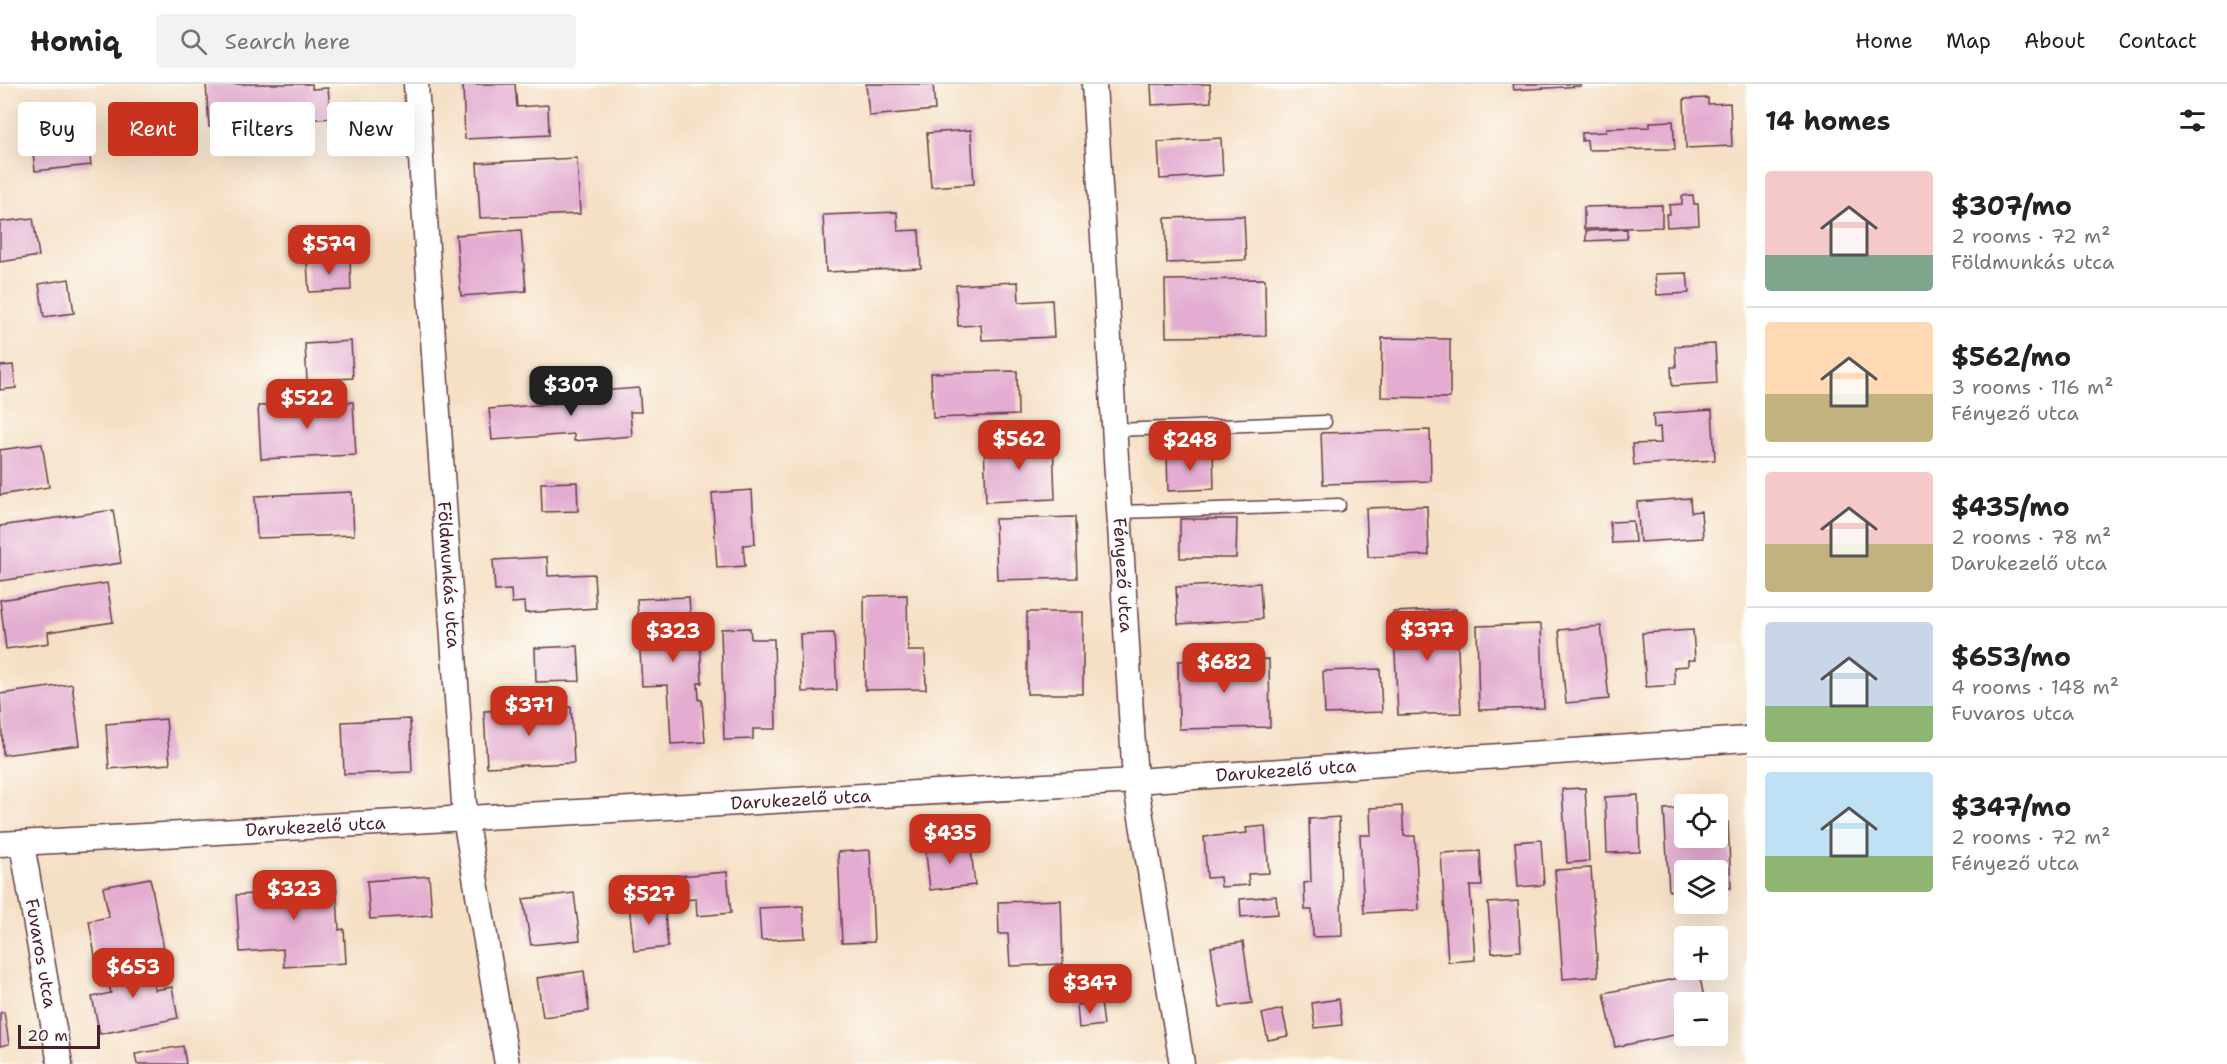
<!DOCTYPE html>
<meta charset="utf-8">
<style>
:root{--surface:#fff;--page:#f2f2f2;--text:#222;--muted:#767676;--line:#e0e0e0;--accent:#c8321e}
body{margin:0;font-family:"Shantell Sans",sans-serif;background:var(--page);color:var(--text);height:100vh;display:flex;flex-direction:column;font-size:22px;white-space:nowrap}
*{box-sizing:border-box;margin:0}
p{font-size:20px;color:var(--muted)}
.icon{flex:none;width:33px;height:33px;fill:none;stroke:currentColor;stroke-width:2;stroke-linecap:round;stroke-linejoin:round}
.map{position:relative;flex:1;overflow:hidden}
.panel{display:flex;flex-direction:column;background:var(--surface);width:480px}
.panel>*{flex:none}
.banner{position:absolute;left:18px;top:18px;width:570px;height:54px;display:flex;gap:12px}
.fabs{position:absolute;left:1674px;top:710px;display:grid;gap:12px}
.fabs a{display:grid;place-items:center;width:54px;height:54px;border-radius:6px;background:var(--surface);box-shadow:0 6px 24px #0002;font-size:30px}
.scale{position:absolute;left:18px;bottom:15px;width:82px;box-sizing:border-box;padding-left:6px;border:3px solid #4a1f2b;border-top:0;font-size:16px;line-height:21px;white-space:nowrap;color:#4a1f2b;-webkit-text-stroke:4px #fdfcf7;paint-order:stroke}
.price{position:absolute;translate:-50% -51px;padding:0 14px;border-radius:12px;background:var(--accent);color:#fff;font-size:20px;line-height:39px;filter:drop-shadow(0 2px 3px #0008)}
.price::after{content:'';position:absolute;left:50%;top:36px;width:18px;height:14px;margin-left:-9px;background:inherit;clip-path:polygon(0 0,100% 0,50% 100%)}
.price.on{background:#222;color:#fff}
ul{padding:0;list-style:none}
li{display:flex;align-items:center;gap:18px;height:150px;padding:0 18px}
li+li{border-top:2px solid var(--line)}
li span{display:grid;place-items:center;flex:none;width:168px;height:120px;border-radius:6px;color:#555}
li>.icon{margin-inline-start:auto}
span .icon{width:72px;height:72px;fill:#fffc;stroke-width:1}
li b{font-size:26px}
h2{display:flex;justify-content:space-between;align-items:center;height:72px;padding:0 18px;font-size:26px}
.tag{padding:0 21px;border-radius:6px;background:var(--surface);box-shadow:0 6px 24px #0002;font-size:21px;line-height:54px}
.tag.on{background:var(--accent);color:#fff}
header{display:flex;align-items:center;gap:36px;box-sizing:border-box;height:84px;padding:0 30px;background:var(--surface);border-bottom:2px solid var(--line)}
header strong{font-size:28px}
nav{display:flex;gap:33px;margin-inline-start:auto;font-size:21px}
.search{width:420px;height:54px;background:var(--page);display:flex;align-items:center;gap:15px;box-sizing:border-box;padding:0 21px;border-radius:6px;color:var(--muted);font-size:22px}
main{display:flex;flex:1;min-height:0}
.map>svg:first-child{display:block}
.building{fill:#e3acd0}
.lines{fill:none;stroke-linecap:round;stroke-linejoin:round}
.service-casing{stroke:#643c42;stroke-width:15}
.minor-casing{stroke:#643c42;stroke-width:27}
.service{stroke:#fff;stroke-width:12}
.minor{stroke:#fff;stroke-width:24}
.labels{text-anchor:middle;stroke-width:6;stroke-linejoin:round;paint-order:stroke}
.street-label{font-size:18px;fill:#4a1f2b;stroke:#fdfcf7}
</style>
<header>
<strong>Homiq</strong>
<div class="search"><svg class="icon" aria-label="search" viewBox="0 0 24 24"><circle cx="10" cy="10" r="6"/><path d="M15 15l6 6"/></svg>Search here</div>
<nav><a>Home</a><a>Map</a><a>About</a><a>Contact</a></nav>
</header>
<main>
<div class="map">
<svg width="1747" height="980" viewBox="0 0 1747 980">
<rect width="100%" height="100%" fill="#fdfcf7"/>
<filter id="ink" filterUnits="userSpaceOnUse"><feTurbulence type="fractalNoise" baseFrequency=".0167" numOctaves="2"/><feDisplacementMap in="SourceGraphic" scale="12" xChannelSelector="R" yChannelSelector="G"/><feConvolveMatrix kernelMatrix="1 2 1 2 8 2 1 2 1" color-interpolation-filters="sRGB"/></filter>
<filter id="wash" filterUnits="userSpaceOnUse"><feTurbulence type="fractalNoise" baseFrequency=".008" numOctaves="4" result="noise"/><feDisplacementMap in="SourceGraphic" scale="24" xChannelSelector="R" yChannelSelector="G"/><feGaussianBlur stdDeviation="1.35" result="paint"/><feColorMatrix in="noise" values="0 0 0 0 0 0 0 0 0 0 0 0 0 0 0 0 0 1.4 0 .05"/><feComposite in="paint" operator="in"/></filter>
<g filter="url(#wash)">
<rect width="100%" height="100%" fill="#f5e0c5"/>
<g id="blocks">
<g class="building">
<path d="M206 0H312V5L328 4 331 34 209 43Z"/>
<path d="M463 0H515L517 23 548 21 549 51 465 55Z"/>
<path d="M866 0H933L935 26 869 32Z"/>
<path d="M1151 0H1210L1211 18 1152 21Z"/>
<path d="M1513 0H1581V2L1514 6Z"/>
<path d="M1708 14V20L1730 19 1732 62 1686 64 1684 15Z"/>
<path d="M84 26 91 81 35 87 29 33Z"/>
<path d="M1673 37 1675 65 1588 66 1587 56 1582 57V49L1606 48V44L1650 43V38Z"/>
<path d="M971 46 974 100 931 103 927 49Z"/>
<path d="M1221 54 1223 91 1160 95 1158 58Z"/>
<path d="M577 74 580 130 480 134 477 79Z"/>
<path d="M1693 111 1694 120H1698L1699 141 1667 143 1666 130H1670L1669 121 1682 120V112Z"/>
<path d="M1662 121V143L1584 145V123Z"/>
<path d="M897 128 898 147 919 146 921 184 826 188 823 131Z"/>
<path d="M1244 132 1246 176 1167 179 1165 134Z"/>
<path d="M33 134 39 172 0 178V138Z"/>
<path d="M1627 145V155L1586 157V147Z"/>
<path d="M521 146 526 207 461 212 456 151Z"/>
<path d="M350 176 351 206 309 208 307 178Z"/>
<path d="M1687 189 1689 209 1657 211 1655 190Z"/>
<path d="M69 195 74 229 44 233 39 200Z"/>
<path d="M1265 195 1266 252 1166 253 1165 196Z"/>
<path d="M1018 198 1019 218 1052 216 1054 253 982 256 981 241 958 242 956 201Z"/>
<path d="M1382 254 1450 255V314L1381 313Z"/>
<path d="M351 257 353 294 307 297 305 260Z"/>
<path d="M1715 260 1717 299 1672 302 1671 283H1676L1675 262Z"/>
<path d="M13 281 16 304 0 306V282Z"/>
<path d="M1017 287 1018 331 933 334 931 289Z"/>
<path d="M639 304 641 328H630L632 352 574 357V350L492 356 489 325 571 318V309Z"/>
<path d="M353 318 356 371 261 375 258 322Z"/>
<path d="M1712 326 1715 376 1634 381 1632 360 1661 359 1660 343 1654 344 1653 330Z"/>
<path d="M1430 346 1431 397 1323 400 1321 349Z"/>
<path d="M1053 356 1055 415 986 418 984 358Z"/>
<path d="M42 360 49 403 0 411V366Z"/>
<path d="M1213 368 1214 405 1168 407 1167 370Z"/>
<path d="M577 398 578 427 542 428 541 399Z"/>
<path d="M752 406 755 460 743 461 745 482 717 484 712 409Z"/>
<path d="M352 408 354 451 257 454 255 412Z"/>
<path d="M1690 414 1691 428 1701 427 1703 454 1640 458 1637 418Z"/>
<path d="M1427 422 1429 471 1368 473 1366 424Z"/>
<path d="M113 426 121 479 0 497V442Z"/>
<path d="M1075 433 1077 494 997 496 995 435Z"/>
<path d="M1180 435H1237L1236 474H1180Z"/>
<path d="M1633 437 1635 458 1612 459 1610 438Z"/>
<path d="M547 473 548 492 594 490 596 524 525 529 524 518 512 519 511 506 495 507 493 476Z"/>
<path d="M107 499 113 538 48 548 49 559 6 565 0 516Z"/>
<path d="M1260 499 1262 535 1178 540 1176 503Z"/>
<path d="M907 511 908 567H925L926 605 865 606 864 512Z"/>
<path d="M689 513 692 555 700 554 702 599H698L699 616H702L705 658 671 660 668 601 642 602 637 515Z"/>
<path d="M1456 525 1461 629 1398 631 1393 528Z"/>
<rect x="1027" y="528" width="56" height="82"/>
<path d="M1541 540 1544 624 1479 626 1477 542Z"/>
<path d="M1601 542 1609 615 1566 619 1559 546Z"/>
<path d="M750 544 751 555H774L776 645H753V655L724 656 721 545Z"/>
<path d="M1693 546 1695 576H1688V582L1674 583 1675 601 1646 603 1642 549Z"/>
<path d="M834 549 837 606 802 608 800 550Z"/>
<path d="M578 562 580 597 536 598 535 564Z"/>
<path d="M1269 575 1270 643 1179 645 1178 577Z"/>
<path d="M1380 585 1382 628 1325 630 1323 587Z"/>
<path d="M72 600 80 661 3 671 0 610Z"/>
<path d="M571 623 574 679 487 683 484 627Z"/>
<path d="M166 635 170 680 109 685 106 640Z"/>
<path d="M410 635 412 688 344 690 342 638Z"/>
<path d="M1585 704 1589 777 1567 779 1562 705Z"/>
<path d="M1638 711 1640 768 1607 769 1605 713Z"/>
<path d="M1402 722 1404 752H1415L1419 826 1364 829 1360 751H1371L1370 724Z"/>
<path d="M1684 724V753H1718V739L1728 738 1731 804 1718 805V786H1684V806L1669 807 1664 725Z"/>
<path d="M1339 733 1342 852 1313 853 1312 826H1305L1304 799 1311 798 1309 735Z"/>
<path d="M1265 742 1269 789 1248 790 1249 801 1221 803 1220 793 1207 794 1204 753 1247 749 1246 744Z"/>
<path d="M970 756 975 801 930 806 925 760Z"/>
<path d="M1541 756 1544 801 1518 803 1515 758Z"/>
<path d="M870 766 874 858 842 859 838 768Z"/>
<path d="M1480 767 1482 802H1470L1475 876 1448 878 1441 769Z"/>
<path d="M1591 784 1598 892 1563 895 1555 786Z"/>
<path d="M321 787 322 796 336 795 339 846 344 845 346 879 284 883 283 865 240 868 236 811 279 809 277 790Z"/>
<path d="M727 788 731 829 697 832 696 815 680 816 678 792Z"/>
<path d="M429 792 432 831 370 835 367 797Z"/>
<path d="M150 794 164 865 96 878 89 837 109 833 103 803Z"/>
<path d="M574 809 580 856 531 861 523 815Z"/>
<path d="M1276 812 1278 830 1241 833 1240 815Z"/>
<path d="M1061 816 1063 880 1010 882 1008 850H999L998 818Z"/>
<path d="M1518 817 1521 867 1492 869 1488 819Z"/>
<path d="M664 818 668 863 634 867 629 820Z"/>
<path d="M803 822 805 854 761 856 759 824Z"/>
<path d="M1243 858 1252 919 1220 923 1211 863Z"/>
<path d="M148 874 155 906 172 903 178 934 100 950 92 913 111 909 105 882Z"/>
<path d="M584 887 589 927 543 933 537 894Z"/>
<path d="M1699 890 1705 918H1684V949L1615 963 1604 909Z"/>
<path d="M1339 915 1342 941 1315 944 1312 919Z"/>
<path d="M1101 918 1104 941 1079 944 1077 921Z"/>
<path d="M1282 925 1288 952 1268 956 1262 930Z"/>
<path d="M4 928 9 960 0 962V929Z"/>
<path d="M183 962 186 980H137L135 970Z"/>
</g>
</g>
</g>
<g filter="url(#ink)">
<use href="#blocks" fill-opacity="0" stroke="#643c42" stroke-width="1.5"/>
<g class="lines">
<g class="service-casing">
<g id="service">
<path d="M1115 346 1325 338"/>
<path d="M1120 428 1339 421"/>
</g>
</g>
<g class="minor-casing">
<g id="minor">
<path id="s1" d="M416 0 465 734 507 980"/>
<path id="s2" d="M1094 0 1135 697 1182 980"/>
<path id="s3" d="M0 760 1135 697 1747 655"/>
<path id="s4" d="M22 760 60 980"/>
</g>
</g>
<use href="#service" class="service"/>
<use href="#minor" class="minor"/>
</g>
</g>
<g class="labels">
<g class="street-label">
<text dy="6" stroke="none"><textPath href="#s1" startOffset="492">Földmunkás utca</textPath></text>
<text dy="6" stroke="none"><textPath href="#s2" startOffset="492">Fényező utca</textPath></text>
<text dy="6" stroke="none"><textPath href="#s3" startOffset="1288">Darukezelő utca</textPath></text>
<text dy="6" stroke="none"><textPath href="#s3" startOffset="802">Darukezelő utca</textPath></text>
<text dy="6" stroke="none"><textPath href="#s3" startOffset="316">Darukezelő utca</textPath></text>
<text dy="6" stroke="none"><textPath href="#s4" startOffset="111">Fuvaros utca</textPath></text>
</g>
</g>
</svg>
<div class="fabs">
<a><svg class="icon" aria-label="locate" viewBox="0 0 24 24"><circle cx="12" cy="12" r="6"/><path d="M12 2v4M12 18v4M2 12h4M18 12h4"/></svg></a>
<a><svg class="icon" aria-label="layers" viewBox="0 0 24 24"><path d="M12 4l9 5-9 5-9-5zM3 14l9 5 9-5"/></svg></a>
<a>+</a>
<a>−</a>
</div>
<div class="scale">20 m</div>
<b class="price" style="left:329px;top:192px">$579</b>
<b class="price on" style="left:571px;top:333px">$307</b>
<b class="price" style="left:307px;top:346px">$522</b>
<b class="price" style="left:1019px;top:387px">$562</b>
<b class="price" style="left:1190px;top:388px">$248</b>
<b class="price" style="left:1427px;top:578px">$377</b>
<b class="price" style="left:673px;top:579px">$323</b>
<b class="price" style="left:1224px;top:610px">$682</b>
<b class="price" style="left:529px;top:653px">$371</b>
<b class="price" style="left:950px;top:781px">$435</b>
<b class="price" style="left:294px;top:837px">$323</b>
<b class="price" style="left:649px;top:842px">$527</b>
<b class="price" style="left:133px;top:915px">$653</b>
<b class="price" style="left:1090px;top:931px">$347</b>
<div class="banner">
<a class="tag">Buy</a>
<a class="tag on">Rent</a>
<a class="tag">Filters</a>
<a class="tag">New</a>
</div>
</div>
<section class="panel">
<h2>14 homes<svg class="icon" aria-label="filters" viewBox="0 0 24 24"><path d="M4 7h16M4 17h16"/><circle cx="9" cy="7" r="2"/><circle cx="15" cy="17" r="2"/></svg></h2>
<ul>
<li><span style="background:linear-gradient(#f6c9c9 70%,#7fa58c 0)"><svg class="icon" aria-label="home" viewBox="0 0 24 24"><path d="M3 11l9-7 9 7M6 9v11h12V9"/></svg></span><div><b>$307/mo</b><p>2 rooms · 72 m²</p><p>Földmunkás utca</p></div></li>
<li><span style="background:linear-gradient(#ffd9b3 60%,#c2b280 0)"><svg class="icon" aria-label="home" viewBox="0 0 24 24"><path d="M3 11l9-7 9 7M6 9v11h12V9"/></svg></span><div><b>$562/mo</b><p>3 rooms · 116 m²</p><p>Fényező utca</p></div></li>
<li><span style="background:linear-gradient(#f6c9c9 60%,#c2b280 0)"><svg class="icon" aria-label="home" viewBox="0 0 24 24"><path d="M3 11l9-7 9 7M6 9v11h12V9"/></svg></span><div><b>$435/mo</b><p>2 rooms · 78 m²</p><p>Darukezelő utca</p></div></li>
<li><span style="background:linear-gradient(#c9d6e8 70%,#8fb573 0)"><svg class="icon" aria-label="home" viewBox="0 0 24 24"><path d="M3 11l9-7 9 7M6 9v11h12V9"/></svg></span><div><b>$653/mo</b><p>4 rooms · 148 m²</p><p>Fuvaros utca</p></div></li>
<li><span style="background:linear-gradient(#bfe0f5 70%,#8fb573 0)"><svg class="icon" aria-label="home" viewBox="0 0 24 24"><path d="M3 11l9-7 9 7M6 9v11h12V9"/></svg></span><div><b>$347/mo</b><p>2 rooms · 72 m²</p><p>Fényező utca</p></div></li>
</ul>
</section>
</main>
